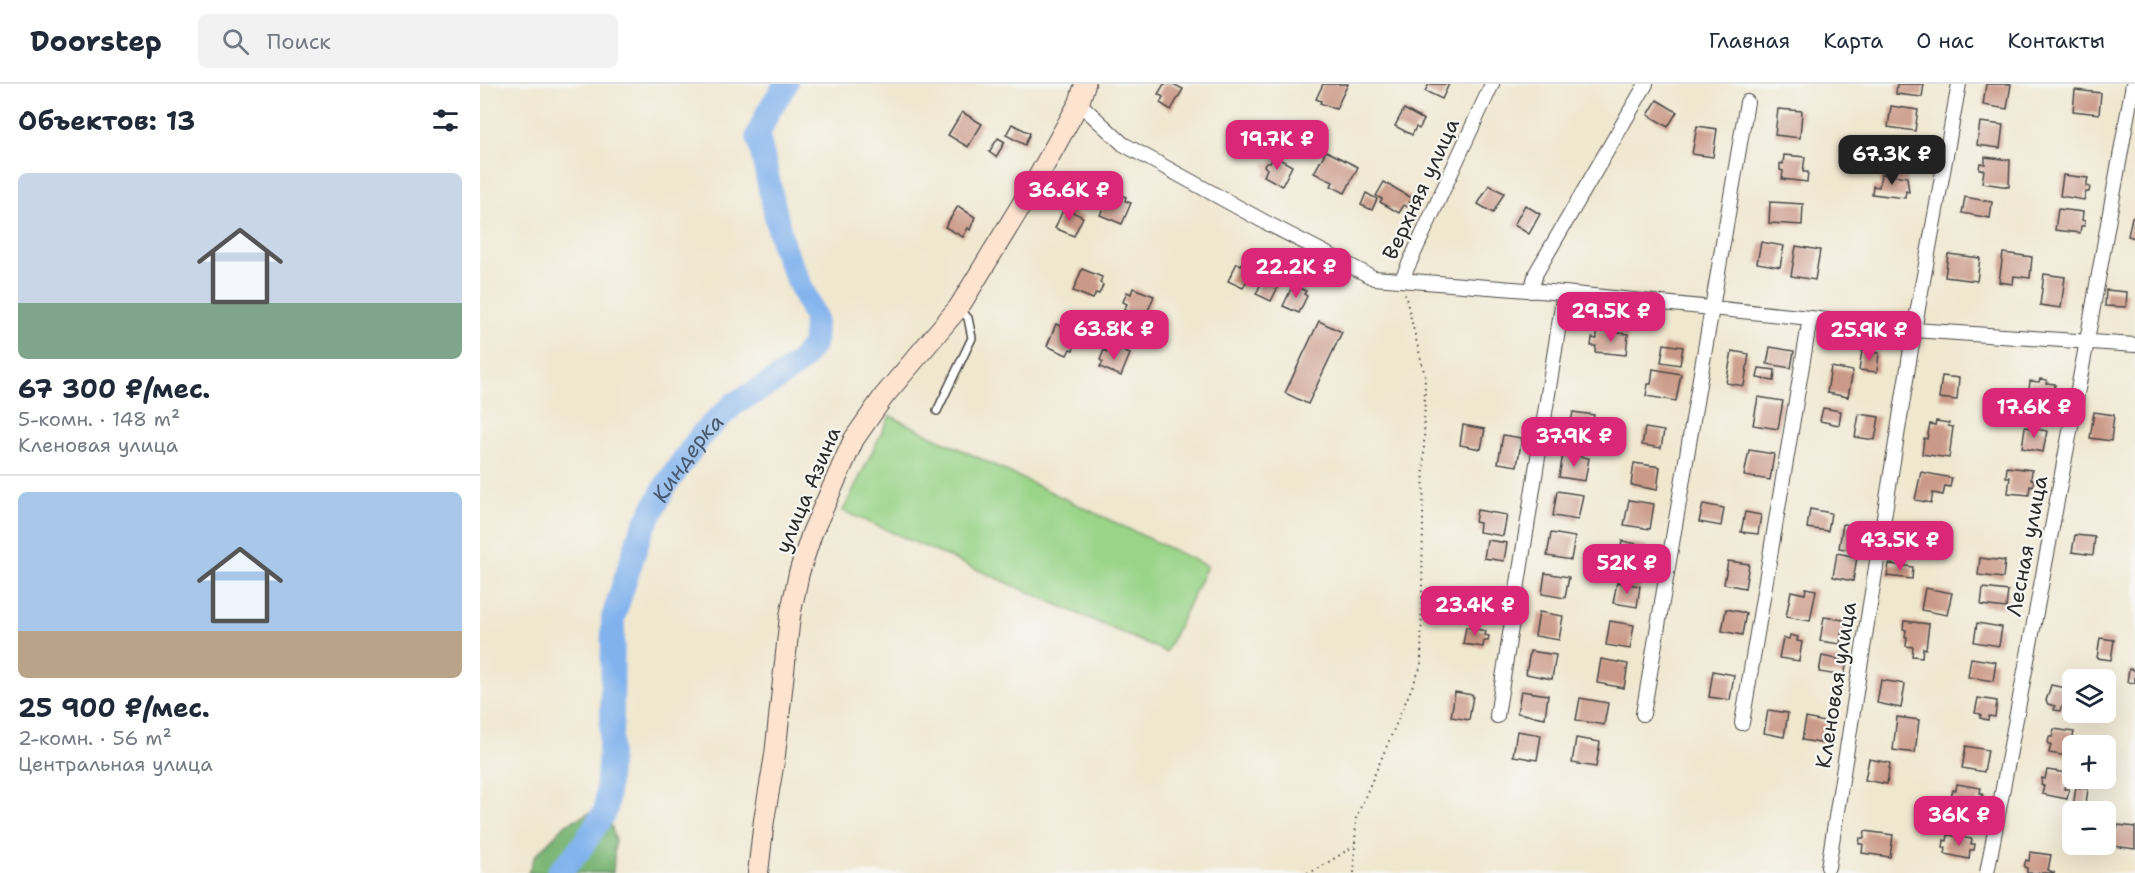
<!DOCTYPE html>
<html lang="ru">
<meta charset="utf-8">
<style>
:root{--surface:#fff;--page:#f2f2f3;--text:#1f2937;--muted:#747a83;--line:#e0e1e3;--accent:#db2777}
body{margin:0;font-family:"Shantell Sans",sans-serif;background:var(--page);color:var(--text);height:100vh;display:flex;flex-direction:column;font-size:22px;white-space:nowrap}
*{box-sizing:border-box;margin:0}
p{font-size:20px;color:var(--muted)}
.icon{flex:none;width:33px;height:33px;fill:none;stroke:currentColor;stroke-width:2;stroke-linecap:round;stroke-linejoin:round}
.map{position:relative;flex:1;overflow:hidden}
.drawer{display:flex;flex-direction:column;background:var(--surface);width:480px}
.drawer>*{flex:none}
.controls{position:absolute;left:1582px;top:585px;display:grid;gap:12px}
.controls a{display:grid;place-items:center;width:54px;height:54px;border-radius:9px;background:var(--surface);box-shadow:0 6px 24px #0002;font-size:30px}
.price{position:absolute;translate:-50% -51px;padding:0 14px;border-radius:12px;background:var(--accent);color:#fff;font-size:20px;line-height:39px;filter:drop-shadow(0 2px 3px #0008)}
.price::after{content:'';position:absolute;left:50%;top:36px;width:18px;height:14px;margin-left:-9px;background:inherit;clip-path:polygon(0 0,100% 0,50% 100%)}
.price.current{background:#222;color:#fff}
ul{padding:0;list-style:none}
li{display:grid;align-content:center;gap:12px;height:318px;padding:0 18px}
li+li{border-top:2px solid var(--line)}
li span{display:grid;place-items:center;height:186px;border-radius:9px;color:#555}
li>.icon{margin-inline-start:auto}
span .icon{width:108px;height:108px;fill:#fffc;stroke-width:1}
li b{font-size:26px}
h2{display:flex;justify-content:space-between;align-items:center;height:72px;padding:0 18px;font-size:26px}
header{display:flex;align-items:center;gap:36px;box-sizing:border-box;height:84px;padding:0 30px;background:var(--surface);border-bottom:2px solid var(--line)}
header strong{font-size:28px}
nav{display:flex;gap:33px;margin-inline-start:auto;font-size:21px}
.search{width:420px;height:54px;background:var(--page);display:flex;align-items:center;gap:15px;box-sizing:border-box;padding:0 21px;border-radius:9px;color:var(--muted);font-size:22px}
main{display:flex;flex:1;min-height:0}
.map>svg:first-child{display:block}
.green{fill:#99d488;stroke:#62805a;stroke-width:1.5}
.forest{fill:#7ab674;stroke:#527050;stroke-width:1.5}
.lines{fill:none;stroke-linecap:round;stroke-linejoin:round}
.river{stroke:#81b2ed;stroke-width:24}
.building{fill:#cb9987}
.lane-casing{stroke:#494744;stroke-width:10}
.street-casing{stroke:#494744;stroke-width:16}
.secondary-casing{stroke:#494744;stroke-width:22}
.path{stroke:#494744;stroke-width:2;stroke-dasharray:1.5 4.5;stroke-linecap:butt}
.lane{stroke:#fff;stroke-width:7}
.street{stroke:#fff;stroke-width:14}
.secondary{stroke:#fde4d1;stroke-width:20}
.labels{text-anchor:middle;stroke-width:4.5;stroke-linejoin:round;paint-order:stroke}
.street-label{font-size:21px;fill:#2b2b2b;stroke:#f6f6f2}
.water-label{font-size:22px;font-style:italic;fill:#495a6f;stroke:#f6f6f2}
</style>
<header>
<strong>Doorstep</strong>
<div class="search"><svg class="icon" aria-label="search" viewBox="0 0 24 24"><circle cx="10" cy="10" r="6"/><path d="M15 15l6 6"/></svg>Поиск</div>
<nav><a>Главная</a><a>Карта</a><a>О нас</a><a>Контакты</a></nav>
</header>
<main>
<section class="drawer">
<h2>Объектов: 13<svg class="icon" aria-label="filters" viewBox="0 0 24 24"><path d="M4 7h16M4 17h16"/><circle cx="9" cy="7" r="2"/><circle cx="15" cy="17" r="2"/></svg></h2>
<ul>
<li><span style="background:linear-gradient(#c9d6e8 70%,#7fa58c 0)"><svg class="icon" aria-label="home" viewBox="0 0 24 24"><path d="M3 11l9-7 9 7M6 9v11h12V9"/></svg></span><div><b>67 300 ₽/мес.</b><p>5-комн. · 148 m²</p><p>Кленовая улица</p></div></li>
<li><span style="background:linear-gradient(#a9c7e8 75%,#b9a48a 0)"><svg class="icon" aria-label="home" viewBox="0 0 24 24"><path d="M3 11l9-7 9 7M6 9v11h12V9"/></svg></span><div><b>25 900 ₽/мес.</b><p>2-комн. · 56 m²</p><p>Центральная улица</p></div></li>
</ul>
</section>
<div class="map">
<svg width="1655" height="789" viewBox="0 0 1655 789">
<rect width="100%" height="100%" fill="#f6f6f2"/>
<filter id="ink" filterUnits="userSpaceOnUse"><feTurbulence type="fractalNoise" baseFrequency=".0167" numOctaves="2"/><feDisplacementMap in="SourceGraphic" scale="12" xChannelSelector="R" yChannelSelector="G"/><feConvolveMatrix kernelMatrix="1 2 1 2 8 2 1 2 1" color-interpolation-filters="sRGB"/></filter>
<filter id="wash" filterUnits="userSpaceOnUse"><feTurbulence type="fractalNoise" baseFrequency=".008" numOctaves="4" result="noise"/><feDisplacementMap in="SourceGraphic" scale="24" xChannelSelector="R" yChannelSelector="G"/><feGaussianBlur stdDeviation="1.35" result="paint"/><feColorMatrix in="noise" values="0 0 0 0 0 0 0 0 0 0 0 0 0 0 0 0 0 1.4 0 .05"/><feComposite in="paint" operator="in"/></filter>
<g filter="url(#wash)">
<rect width="100%" height="100%" fill="#f0e7cf"/>
<path class="green" d="M410 332 727 482 686 568 363 427Z"/>
<path class="forest" d="M113 727 128 730 135 755 133 789H48L55 772 86 740Z"/>
<g class="lines">
<path class="river" id="s1" d="M78 789 98 768 126 726 132 635 133 534 160 450 186 401 222 350 254 320 296 296 320 278 334 260 335 234 303 163 278 51 288 28 306 0"/>
</g>
<g id="blocks">
<g class="building">
<path d="M684 0H693L703 5 691 26 680 19 683 13 678 10Z"/>
<path d="M843 0H868L856 25 840 19 841 17 836 15Z"/>
<path d="M949 0H969L962 15 945 7Z"/>
<path d="M1417 0H1444L1442 13 1416 10Z"/>
<path d="M1506 0H1531L1527 25 1503 21Z"/>
<path d="M1595 6 1621 9 1619 30 1593 27Z"/>
<path d="M1177 16 1197 28 1188 43 1168 31Z"/>
<path d="M1411 22 1438 26 1435 47 1408 43Z"/>
<path d="M924 25 944 36 939 45 936 43 932 51 915 42Z"/>
<path d="M1298 25 1322 27 1320 54 1295 51Z"/>
<path d="M482 28 502 40 488 63 468 51Z"/>
<path d="M1500 38 1523 41 1520 64 1497 61Z"/>
<path d="M532 40 550 49 545 61 526 51Z"/>
<path d="M1217 42 1237 45 1233 73 1212 70Z"/>
<path d="M518 54 525 58 516 73 509 68Z"/>
<path d="M1406 56 1433 59 1432 66H1435L1434 74 1431 73 1430 80 1397 76 1398 68 1404 69Z"/>
<path d="M846 67 878 83 865 109 851 102 853 98 834 89Z"/>
<path d="M1304 71 1325 73 1323 88H1328L1327 98 1302 95 1303 87 1300 86V79L1303 80Z"/>
<path d="M794 72 812 82 802 102 784 92 787 85 784 82 786 79H790Z"/>
<path d="M1505 73 1530 76 1529 103 1502 99 1504 86 1499 85 1500 79 1505 80Z"/>
<path d="M1401 90 1427 93 1429 108 1426 107 1425 114 1392 110 1393 102 1399 103Z"/>
<path d="M1583 91 1608 94 1606 102 1610 103 1609 108H1606L1604 116 1580 112Z"/>
<path d="M904 98 932 114 927 123 924 121 919 129 900 118 902 115 896 112Z"/>
<path d="M1009 101 1024 109 1013 129 998 120Z"/>
<path d="M636 109 646 113 645 117 651 119 642 140 620 131 629 110 635 112Z"/>
<path d="M886 109 897 115 892 126 881 121Z"/>
<path d="M1485 113 1512 118 1510 134 1482 129Z"/>
<path d="M1290 118 1323 120 1322 141 1289 139Z"/>
<path d="M1045 121 1060 130 1049 150 1034 141Z"/>
<path d="M478 122 495 133 490 146 488 144 483 153 465 143Z"/>
<path d="M584 124 603 133 594 152 575 144Z"/>
<path d="M1578 125 1603 128 1602 136 1605 137 1604 142H1601L1600 149 1575 146Z"/>
<path d="M1652 133H1655V154L1648 152Z"/>
<path d="M1281 158 1304 162 1300 183 1277 179Z"/>
<path d="M1316 162 1340 166 1335 196 1311 192Z"/>
<path d="M1523 169 1552 173 1550 194 1534 192 1533 200 1519 198Z"/>
<path d="M1468 170 1500 174 1497 197 1465 193Z"/>
<path d="M763 178 768 180 766 183 772 186 763 204 748 197 757 179 761 181Z"/>
<path d="M602 185 622 193 620 199 623 201 621 206 619 210 616 209 613 215 593 207Z"/>
<path d="M1564 190 1585 193 1581 224 1560 221Z"/>
<path d="M791 191 796 193 794 196 800 199 791 217 776 210 785 192 789 194Z"/>
<path d="M813 201 826 207 824 210 827 212 819 229 803 222Z"/>
<path d="M653 204 674 212 665 234 644 226 647 220 643 218 647 208 651 210Z"/>
<path d="M1626 206 1647 208 1646 223 1625 222Z"/>
<path d="M839 237 862 248 828 320 805 309Z"/>
<path d="M576 240 596 249 594 255 597 256 593 266 590 265 587 271 567 262Z"/>
<path d="M1117 247 1148 250 1146 271 1115 268 1116 262H1111L1112 254 1117 255Z"/>
<path d="M1184 260 1203 263 1200 281 1181 278Z"/>
<path d="M629 262 650 270 641 292 620 283 623 278 620 276 624 266 627 268Z"/>
<path d="M1290 263 1314 267 1311 284 1287 280Z"/>
<path d="M1252 267 1269 270 1264 302 1246 299Z"/>
<path d="M1382 267 1399 269 1397 288 1379 286Z"/>
<path d="M1351 283 1373 287 1368 313 1347 309Z"/>
<path d="M1279 284 1295 286 1294 297 1277 294Z"/>
<path d="M1173 285 1201 290 1196 317 1166 312 1168 300H1171Z"/>
<path d="M1462 292 1479 294 1477 316 1459 314Z"/>
<path d="M1560 295 1567 296 1566 299 1575 300 1573 321 1558 319 1557 323 1547 322 1550 297 1559 298Z"/>
<path d="M1278 313 1303 317 1298 345 1273 341Z"/>
<path d="M1343 324 1361 327 1359 341 1340 337Z"/>
<path d="M1093 328 1114 331 1111 347 1090 343Z"/>
<path d="M1614 328 1634 331 1631 357 1610 354Z"/>
<path d="M1379 330 1399 333 1395 356 1375 353Z"/>
<path d="M1456 337 1469 339 1468 342 1473 343 1469 374 1442 370 1444 354 1447 355 1450 340 1455 341Z"/>
<path d="M983 341 1005 345 1001 365 980 361Z"/>
<path d="M1545 343 1567 347 1563 368 1542 364Z"/>
<path d="M1165 344 1184 347 1181 364 1162 361Z"/>
<path d="M1023 351 1042 354 1037 382 1018 379Z"/>
<path d="M1269 366 1294 370 1290 396 1264 392Z"/>
<path d="M1083 370 1109 374 1105 397 1079 393Z"/>
<path d="M1154 379 1180 383 1177 406 1151 401Z"/>
<path d="M1527 383 1552 386 1551 395 1554 396 1553 403 1550 402 1549 411 1528 409 1530 393H1526Z"/>
<path d="M1441 388 1472 394 1470 403 1465 402 1463 411 1453 409 1451 419 1435 416Z"/>
<path d="M1077 407 1103 411 1098 436 1073 432Z"/>
<path d="M1149 416 1174 420 1170 445 1144 441Z"/>
<path d="M1223 420 1244 424 1241 442 1219 438Z"/>
<path d="M1330 425 1351 429 1348 447 1327 444Z"/>
<path d="M997 426 1027 431 1023 452 999 448 1000 439 995 438Z"/>
<path d="M1265 428 1281 431 1278 450 1261 448Z"/>
<path d="M1363 440 1384 443 1380 468 1359 464Z"/>
<path d="M1432 440 1452 444 1447 472 1426 468Z"/>
<path d="M1071 449 1095 453 1091 476 1067 472Z"/>
<path d="M1595 451 1615 453 1613 471 1592 468Z"/>
<path d="M1007 456 1027 459 1024 477 1004 474Z"/>
<path d="M1142 457 1167 462 1163 485 1138 481Z"/>
<path d="M1357 469 1377 473 1373 497 1353 493Z"/>
<path d="M1500 474 1525 477 1523 494 1498 491Z"/>
<path d="M1248 477 1269 480 1265 504 1244 500Z"/>
<path d="M1409 480 1433 483 1432 495 1407 492Z"/>
<path d="M1065 489 1089 493 1085 514 1062 510Z"/>
<path d="M1137 498 1160 502 1157 523 1133 519Z"/>
<path d="M992 503 1014 506 1011 528 989 524Z"/>
<path d="M1326 504 1336 506 1330 537 1306 533 1311 507 1325 510Z"/>
<path d="M1445 504 1472 509 1467 531 1441 526Z"/>
<path d="M1503 504 1528 507 1526 524 1501 521Z"/>
<path d="M1246 525 1266 529 1262 551 1242 547Z"/>
<path d="M1059 528 1083 532 1079 556 1055 552Z"/>
<path d="M1344 533 1364 536 1366 539 1365 544 1362 546 1360 560 1340 557Z"/>
<path d="M1130 537 1154 541 1150 565 1126 561Z"/>
<path d="M1424 537 1449 540 1446 565 1443 564 1442 573 1432 572 1433 563 1426 562 1427 553H1425L1426 546 1423 545Z"/>
<path d="M1497 539 1522 543 1519 562 1494 558Z"/>
<path d="M986 543 1006 547 1005 551 1009 552 1008 557H1004L1003 563 983 560Z"/>
<path d="M1310 551 1318 553 1317 557 1322 558 1319 577 1299 574 1303 554 1309 555Z"/>
<path d="M1620 554 1634 556 1631 576 1617 574Z"/>
<path d="M1050 567 1076 571 1072 595 1046 590Z"/>
<path d="M1342 572 1367 577 1364 592 1339 588Z"/>
<path d="M1491 574 1516 578 1513 597 1488 593Z"/>
<path d="M1121 575 1148 580 1144 604 1117 599Z"/>
<path d="M1649 585 1655 586V599L1647 598Z"/>
<path d="M1233 587 1254 591 1250 616 1229 613Z"/>
<path d="M1401 596 1425 600 1421 624 1397 619Z"/>
<path d="M1571 601 1591 605 1588 624 1581 623 1580 627 1574 626 1575 622 1568 620 1566 617Z"/>
<path d="M1041 607 1068 611 1065 634 1037 629Z"/>
<path d="M975 608 993 611 989 636 971 633Z"/>
<path d="M1100 614 1128 619 1124 641 1096 636Z"/>
<path d="M1498 614 1517 617 1515 633 1509 632 1508 636 1500 634 1501 630 1495 629Z"/>
<path d="M1288 626 1308 629 1304 653 1284 649Z"/>
<path d="M1417 633 1439 636 1435 669 1413 666Z"/>
<path d="M1326 634 1349 639 1348 647H1346L1345 660 1322 656Z"/>
<path d="M1574 645 1594 648 1591 663 1593 673 1569 669 1571 660H1568L1569 653H1572Z"/>
<path d="M1037 647 1061 651 1057 676 1033 672Z"/>
<path d="M1096 654 1120 658 1116 683 1092 679Z"/>
<path d="M1486 662 1508 666 1504 688 1482 684Z"/>
<path d="M1389 675 1410 679 1407 700 1385 696Z"/>
<path d="M1567 686 1587 689 1584 705H1589L1587 715 1562 710 1564 702 1561 701 1562 694 1565 695Z"/>
<path d="M1477 700 1501 704 1500 709 1503 710 1502 715H1499L1497 724 1474 720 1475 714 1471 713 1473 706H1476Z"/>
<path d="M1596 703 1608 705 1605 726 1593 723Z"/>
<path d="M1638 741 1655 743V765L1634 762Z"/>
<path d="M1385 747 1413 751 1410 773 1382 769 1383 760H1379L1380 754H1384Z"/>
<path d="M1468 751 1492 755 1491 760H1495L1494 766H1490L1489 775 1465 770 1466 764H1463L1464 756 1467 757Z"/>
<path d="M1550 768 1571 771 1568 786 1575 789H1547V784L1544 783 1546 776 1549 777Z"/>
</g>
</g>
</g>
<g filter="url(#ink)">
<use href="#blocks" fill-opacity="0" stroke="#494744" stroke-width="1.5"/>
<g class="lines">
<g class="lane-casing">
<path id="lane" d="M457 327 492 254 488 234 479 224"/>
</g>
<g class="street-casing">
<g id="street">
<path d="M599 19 643 60 783 137 894 194 1084 209 1330 234 1434 246 1655 261"/>
<path d="M922 195 1012 0"/>
<path d="M1051 207 1056 189 1166 0"/>
<path d="M1163 630 1267 18"/>
<path d="M1017 632 1084 209"/>
<path d="M1262 639 1330 234"/>
<path d="M1348 783 1434 246 1479 0"/>
<path d="M1507 789 1607 257 1653 0"/>
</g>
</g>
<g class="secondary-casing">
<path id="secondary" d="M278 789 284 736 295 671 310 532 319 489 332 449 374 355 404 312 479 223 553 102 599 19 605 0"/>
</g>
<g class="path">
<path d="M827 789 836 786 874 762"/>
<path d="M874 789 876 734 941 582 945 292 925 210"/>
</g>
<use href="#lane" class="lane"/>
<use href="#street" class="street"/>
<use href="#secondary" class="secondary"/>
</g>
</g>
<g class="labels">
<g class="street-label">
<text transform="translate(941 105) rotate(-65)" y="7">Верхняя улица</text>
<text transform="translate(328 406) rotate(-67)" y="7">улица Азина</text>
<text transform="translate(1547 462) rotate(-79)" y="7">Лесная улица</text>
<text transform="translate(1356 601) rotate(-81)" y="7">Кленовая улица</text>
</g>
<g class="water-label">
<text dy="8" stroke="none"><textPath href="#s1" startOffset="450">Киндерка</textPath></text>
</g>
</g>
</svg>
<div class="controls">
<a><svg class="icon" aria-label="layers" viewBox="0 0 24 24"><path d="M12 4l9 5-9 5-9-5zM3 14l9 5 9-5"/></svg></a>
<a>+</a>
<a>−</a>
</div>
<b class="price" style="left:797px;top:87px">19.7K ₽</b>
<b class="price current" style="left:1412px;top:102px">67.3K ₽</b>
<b class="price" style="left:589px;top:138px">36.6K ₽</b>
<b class="price" style="left:816px;top:215px">22.2K ₽</b>
<b class="price" style="left:1131px;top:259px">29.5K ₽</b>
<b class="price" style="left:634px;top:277px">63.8K ₽</b>
<b class="price" style="left:1389px;top:278px">25.9K ₽</b>
<b class="price" style="left:1554px;top:355px">17.6K ₽</b>
<b class="price" style="left:1094px;top:384px">37.9K ₽</b>
<b class="price" style="left:1420px;top:488px">43.5K ₽</b>
<b class="price" style="left:1147px;top:511px">52K ₽</b>
<b class="price" style="left:995px;top:553px">23.4K ₽</b>
<b class="price" style="left:1479px;top:763px">36K ₽</b>
</div>
</main>
